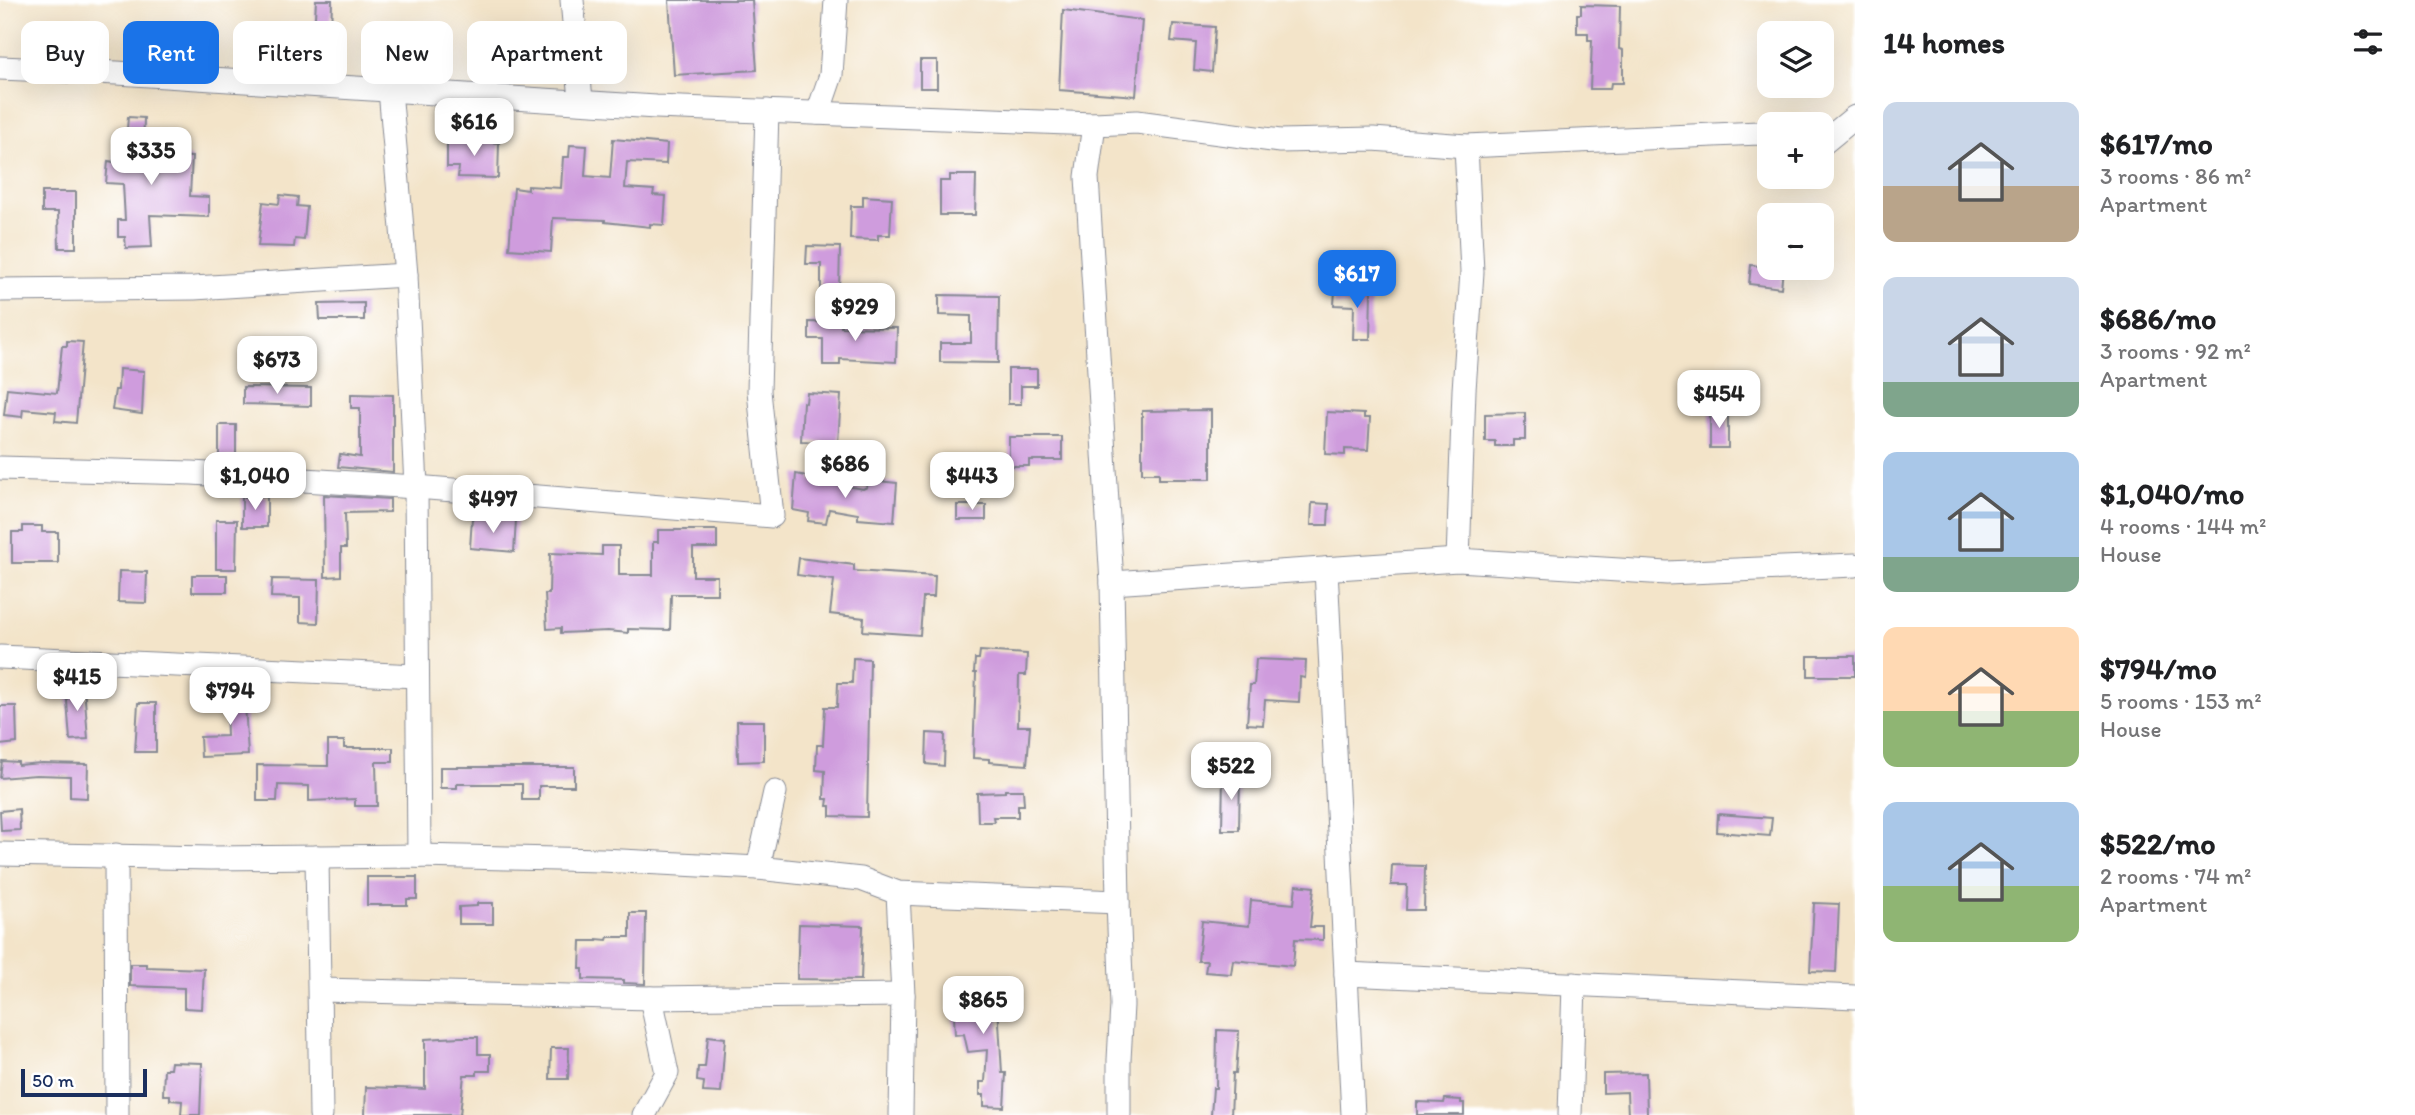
<!DOCTYPE html>
<meta charset="utf-8">
<style>
:root{--surface:#fff;--page:#f6f6f6;--text:#202124;--muted:#757577;--accent:#1a73e8}
body{margin:0;font-family:Itim,sans-serif;background:var(--page);color:var(--text);height:100vh;display:flex;flex-direction:column;font-size:26px;white-space:nowrap}
*{box-sizing:border-box;margin:0}
p{font-size:23px;color:var(--muted)}
.icon{flex:none;width:38px;height:38px;fill:none;stroke:currentColor;stroke-width:2;stroke-linecap:round;stroke-linejoin:round}
.map{position:relative;flex:1;overflow:hidden}
.panel{display:flex;flex-direction:column;background:var(--surface);width:560px}
.panel>*{flex:none}
.guide{position:absolute;left:21px;top:21px;width:665px;height:63px;display:flex;gap:14px}
.fabs{position:absolute;left:1757px;top:21px;display:grid;gap:14px}
.fabs a{display:grid;place-items:center;width:77px;height:77px;border-radius:14px;background:var(--surface);box-shadow:0 7px 28px #0002;font-size:35px}
.scale{position:absolute;left:21px;bottom:18px;width:126px;box-sizing:border-box;padding-left:7px;border:4px solid #1b2f5e;border-top:0;font-size:19px;line-height:24px;white-space:nowrap;color:#1b2f5e;-webkit-text-stroke:5px #fff;paint-order:stroke}
.price{position:absolute;translate:-50% -60px;padding:0 16px;border-radius:14px;background:#fff;color:#222;font-size:23px;line-height:46px;filter:drop-shadow(0 2px 4px #0008)}
.price::after{content:'';position:absolute;left:50%;top:42px;width:21px;height:16px;margin-left:-10px;background:inherit;clip-path:polygon(0 0,100% 0,50% 100%)}
.price.on{background:var(--accent);color:#fff}
ul{padding:0;list-style:none}
li{display:flex;align-items:center;gap:21px;height:175px;padding:0 28px}
li span{display:grid;place-items:center;flex:none;width:196px;height:140px;border-radius:14px;color:#555}
li>.icon{margin-inline-start:auto}
span .icon{width:84px;height:84px;fill:#fffc;stroke-width:1}
li b{font-size:30px}
h2{display:flex;justify-content:space-between;align-items:center;height:84px;padding:0 28px;font-size:30px}
.tag{padding:0 24px;border-radius:14px;background:var(--surface);box-shadow:0 7px 28px #0002;font-size:24px;line-height:63px}
.tag.on{background:var(--accent);color:#fff}
main{display:flex;flex:1;min-height:0}
.map>svg:first-child{display:block}
.building{fill:#cf9cdd}
.lines{fill:none;stroke-linecap:round;stroke-linejoin:round}
.minor-casing{stroke:#878a94;stroke-width:25}
.minor{stroke:#fff;stroke-width:23}
</style>
<main>
<div class="map">
<svg width="1855" height="1115" viewBox="0 0 1855 1115">
<rect width="100%" height="100%" fill="#fff"/>
<filter id="ink" filterUnits="userSpaceOnUse"><feTurbulence type="fractalNoise" baseFrequency=".0143" numOctaves="2"/><feDisplacementMap in="SourceGraphic" scale="14" xChannelSelector="R" yChannelSelector="G"/><feConvolveMatrix kernelMatrix="1 2 1 2 8 2 1 2 1" color-interpolation-filters="sRGB"/></filter>
<filter id="wash" filterUnits="userSpaceOnUse"><feTurbulence type="fractalNoise" baseFrequency=".00686" numOctaves="4" result="noise"/><feDisplacementMap in="SourceGraphic" scale="28" xChannelSelector="R" yChannelSelector="G"/><feGaussianBlur stdDeviation="1.57" result="paint"/><feColorMatrix in="noise" values="0 0 0 0 0 0 0 0 0 0 0 0 0 0 0 0 0 1.4 0 .05"/><feComposite in="paint" operator="in"/></filter>
<g filter="url(#wash)">
<rect width="100%" height="100%" fill="#f3e4c9"/>
<g id="blocks">
<g class="building">
<path d="M316 0H332L331 34H314Z"/>
<path d="M669 0H752L757 70 674 75Z"/>
<path d="M1581 5 1620 6 1619 49 1623 50V83H1611L1610 89H1590L1592 40H1588V33H1577V14H1581Z"/>
<path d="M1063 10 1142 20 1136 96 1059 90Z"/>
<path d="M1173 24 1215 27 1212 72 1194 70 1196 43 1171 41Z"/>
<rect x="920" y="60" width="17" height="28"/>
<path d="M128 117 144 118 143 154 192 157 190 196 209 197V217L150 215 152 247 126 248 125 237H118V220H125L123 184 106 183 108 161 114 162 116 140 126 141Z"/>
<path d="M475 139H491V142L499 143 498 178 458 177 459 167H447V142H475Z"/>
<path d="M613 139 667 144 666 164 627 162 625 188 654 190 653 195 666 196 664 225 650 224V227L605 222V220L553 218 551 252 509 249 514 188 528 190V186L561 188 563 157H569L570 145 587 146 585 176 610 178Z"/>
<path d="M950 175H976L975 215H940V181H950Z"/>
<path d="M42 192H76V248H59L58 212H42Z"/>
<path d="M280 195 298 197 297 206 307 207 304 240 295 239 294 247 258 246 263 202 279 204Z"/>
<path d="M863 196 892 198 890 235H878V240L850 239 851 206H863Z"/>
<path d="M807 246 840 247 839 291 821 290V264H806Z"/>
<path d="M1751 265 1783 269 1781 288 1749 284Z"/>
<path d="M1335 290H1371L1370 339H1353L1354 306 1334 305Z"/>
<path d="M939 295 999 296 998 363 940 362V343H971V316L939 315Z"/>
<path d="M364 303V320H320L319 304Z"/>
<path d="M809 322 841 323V327L897 328 896 362 840 359V365H823V339H809Z"/>
<path d="M67 341 83 342 76 423 55 421 56 412 23 409 22 417 4 415 7 388 57 393 62 346H67Z"/>
<path d="M119 369 144 371 142 414 112 410 115 390H118Z"/>
<path d="M1008 369H1037V386H1021V404H1008Z"/>
<path d="M243 387 311 388V406L243 404Z"/>
<path d="M807 393 841 395 838 443 801 441 803 402 806 403Z"/>
<path d="M351 394 393 395V472L338 467 340 454 360 457V408H351Z"/>
<path d="M1211 410V479H1159V473H1142V411Z"/>
<path d="M1327 412 1364 414V418H1370L1368 450 1345 449V455L1325 454Z"/>
<path d="M1525 413V440H1513V446H1495V441H1485V414Z"/>
<rect x="1710" y="413" width="18" height="35"/>
<rect x="219" y="425" width="17" height="32"/>
<path d="M1009 437H1062V460H1029V466H1009Z"/>
<path d="M796 474 812 477 811 480 863 489 867 487 868 480 897 483 894 522 858 519V514L829 509 826 523 808 521 809 513 793 510Z"/>
<path d="M324 495 390 499V512L345 513 346 548H341V576L325 577Z"/>
<rect x="242" y="497" width="25" height="30"/>
<path d="M1312 503 1329 504 1328 525H1311Z"/>
<rect x="957" y="505" width="29" height="15"/>
<path d="M472 518 516 520 514 552 470 548Z"/>
<path d="M216 520H237L236 569H216Z"/>
<path d="M23 526H42V532H58V563H12V532H23Z"/>
<path d="M658 530H717V548H693V576H717V594H671L670 630 628 629V633L608 631 561 633V628L547 629 545 594H549L550 553 602 555V546H619V575H653V542H658Z"/>
<path d="M799 558 854 565V571L935 576 934 597H923L920 635 863 631 864 618 830 614 834 580 797 575Z"/>
<path d="M119 571 147 572 146 603 118 602Z"/>
<rect x="192" y="575" width="35" height="17"/>
<path d="M272 579 319 580 318 623 300 622V598L271 597Z"/>
<path d="M980 651 1027 654 1026 675H1019L1018 726H1030L1027 765 989 762V759L973 758 976 673H974L975 659H979Z"/>
<rect x="1808" y="656" width="47" height="20"/>
<path d="M853 658 870 659 867 817 830 816V806H827L828 799H824L825 771 816 770 817 745H823L825 707H837L838 683H852Z"/>
<path d="M1256 659 1306 661 1305 678 1300 677 1299 702 1265 700 1263 725 1247 724 1250 685H1254Z"/>
<path d="M84 686 88 739 70 740 66 688Z"/>
<path d="M244 686 248 755 201 757 200 737 227 736 226 706H221L220 688Z"/>
<path d="M138 703H156V752H135Z"/>
<path d="M0 706H16L17 743 0 745Z"/>
<path d="M737 721H764V761L738 762Z"/>
<path d="M927 733 945 734 944 766 926 764Z"/>
<path d="M328 741H344V748H393V762H376L377 806H355V799L309 801V786L278 785 277 801H257V765L328 766Z"/>
<path d="M2 761 18 762V765L42 763 88 764 87 798 70 797V776L36 775 0 778Z"/>
<path d="M440 767H574V786H539V800H522V784H457V788H440Z"/>
<path d="M1223 774 1240 775 1239 830H1222Z"/>
<path d="M1005 790H1023L1024 805H1018V817H993L994 822H978L977 793 1005 792Z"/>
<path d="M19 809 20 830 1 831 0 811Z"/>
<path d="M1718 814 1772 818 1770 836 1717 832Z"/>
<path d="M1392 865 1425 866 1424 910H1406L1407 885H1391Z"/>
<path d="M367 877H417V899H407V905H367Z"/>
<path d="M1296 885 1314 887 1310 927H1323V940L1295 939 1293 966 1233 960 1231 974 1205 972 1207 961H1198L1202 921 1249 926 1251 900 1294 904Z"/>
<path d="M477 903H493V924H459V907L477 906Z"/>
<path d="M1814 903 1839 904 1836 972 1810 971Z"/>
<path d="M630 913H646L645 984 624 983V980L583 979V969H580L581 941H597V939L607 940 608 937H630Z"/>
<path d="M799 924 863 926 861 980 797 979Z"/>
<path d="M130 964H146V967L204 969 202 1009 184 1008V988L130 986Z"/>
<path d="M993 981 994 1006H998L1002 1073H1006L1004 1107 984 1106V1095H980V1082H985L987 1050 968 1052 964 1034 955 1035 953 999H963L962 983Z"/>
<path d="M1217 1030 1239 1031 1236 1073H1233L1231 1115H1211L1213 1088H1216Z"/>
<path d="M708 1036 725 1038 721 1093 703 1092 704 1082 697 1081 698 1067H705Z"/>
<path d="M460 1037H478V1054H490V1071H477V1075H464L460 1115H365L366 1087 425 1089V1039Z"/>
<path d="M551 1048H569L568 1079H550Z"/>
<path d="M171 1062 202 1063 200 1115H181L182 1101 170 1100V1095H163L164 1069H170Z"/>
<path d="M1646 1073 1647 1115H1628L1627 1092 1603 1093V1074Z"/>
<path d="M1445 1099 1461 1100V1103H1464V1115H1417V1102L1444 1103Z"/>
</g>
</g>
</g>
<g filter="url(#ink)">
<use href="#blocks" fill-opacity="0" stroke="#878a94" stroke-width="2"/>
<g class="lines">
<g class="minor-casing">
<g id="minor">
<path d="M572 0 581 100"/>
<path d="M0 68 117 73 656 107 1094 124 1137 122 1280 141 1373 139 1466 146 1759 133 1769 135"/>
<path d="M390 90 406 275 416 487 419 856"/>
<path d="M818 113 831 75 836 0"/>
<path d="M1094 124 1087 177 1112 583 1118 902 1122 1005 1119 1060V1115"/>
<path d="M1822 144 1855 117"/>
<path d="M1466 146 1472 272 1464 390 1458 560 1667 573 1855 565"/>
<path d="M0 290 194 288 406 275"/>
<path d="M0 468 192 473 416 487 772 516 759 391 767 111"/>
<path d="M1326 569 1353 1115"/>
<path d="M1112 583 1458 560"/>
<path d="M0 657 417 676"/>
<path d="M0 854 210 858 419 856 602 860 758 868 861 879 898 893 1118 902"/>
<path d="M116 855 117 1115"/>
<path d="M317 857 321 1115"/>
<path d="M758 868 775 792"/>
<path d="M898 893 903 995 901 1115"/>
<path d="M1346 974 1855 997"/>
<path d="M321 990 651 998 903 995"/>
<path d="M644 1115 667 1073 651 998"/>
<path d="M1570 1115 1574 984"/>
</g>
</g>
<use href="#minor" class="minor"/>
</g>
</g>
</svg>
<div class="fabs">
<a><svg class="icon" aria-label="layers" viewBox="0 0 24 24"><path d="M12 4l9 5-9 5-9-5zM3 14l9 5 9-5"/></svg></a>
<a>+</a>
<a>−</a>
</div>
<div class="scale">50 m</div>
<b class="price" style="left:474px;top:158px">$616</b>
<b class="price" style="left:151px;top:187px">$335</b>
<b class="price on" style="left:1357px;top:310px">$617</b>
<b class="price" style="left:855px;top:343px">$929</b>
<b class="price" style="left:277px;top:396px">$673</b>
<b class="price" style="left:1719px;top:430px">$454</b>
<b class="price" style="left:845px;top:500px">$686</b>
<b class="price" style="left:255px;top:512px">$1,040</b>
<b class="price" style="left:972px;top:512px">$443</b>
<b class="price" style="left:493px;top:535px">$497</b>
<b class="price" style="left:77px;top:713px">$415</b>
<b class="price" style="left:230px;top:727px">$794</b>
<b class="price" style="left:1231px;top:802px">$522</b>
<b class="price" style="left:983px;top:1036px">$865</b>
<div class="guide">
<a class="tag">Buy</a>
<a class="tag on">Rent</a>
<a class="tag">Filters</a>
<a class="tag">New</a>
<a class="tag">Apartment</a>
</div>
</div>
<section class="panel">
<h2>14 homes<svg class="icon" aria-label="filters" viewBox="0 0 24 24"><path d="M4 7h16M4 17h16"/><circle cx="9" cy="7" r="2"/><circle cx="15" cy="17" r="2"/></svg></h2>
<ul>
<li><span style="background:linear-gradient(#c9d6e8 60%,#b9a48a 0)"><svg class="icon" aria-label="home" viewBox="0 0 24 24"><path d="M3 11l9-7 9 7M6 9v11h12V9"/></svg></span><div><b>$617/mo</b><p>3 rooms · 86 m²</p><p>Apartment</p></div></li>
<li><span style="background:linear-gradient(#c9d6e8 75%,#7fa58c 0)"><svg class="icon" aria-label="home" viewBox="0 0 24 24"><path d="M3 11l9-7 9 7M6 9v11h12V9"/></svg></span><div><b>$686/mo</b><p>3 rooms · 92 m²</p><p>Apartment</p></div></li>
<li><span style="background:linear-gradient(#a9c7e8 75%,#7fa58c 0)"><svg class="icon" aria-label="home" viewBox="0 0 24 24"><path d="M3 11l9-7 9 7M6 9v11h12V9"/></svg></span><div><b>$1,040/mo</b><p>4 rooms · 144 m²</p><p>House</p></div></li>
<li><span style="background:linear-gradient(#ffd9b3 60%,#8fb573 0)"><svg class="icon" aria-label="home" viewBox="0 0 24 24"><path d="M3 11l9-7 9 7M6 9v11h12V9"/></svg></span><div><b>$794/mo</b><p>5 rooms · 153 m²</p><p>House</p></div></li>
<li><span style="background:linear-gradient(#a9c7e8 60%,#8fb573 0)"><svg class="icon" aria-label="home" viewBox="0 0 24 24"><path d="M3 11l9-7 9 7M6 9v11h12V9"/></svg></span><div><b>$522/mo</b><p>2 rooms · 74 m²</p><p>Apartment</p></div></li>
</ul>
</section>
</main>
